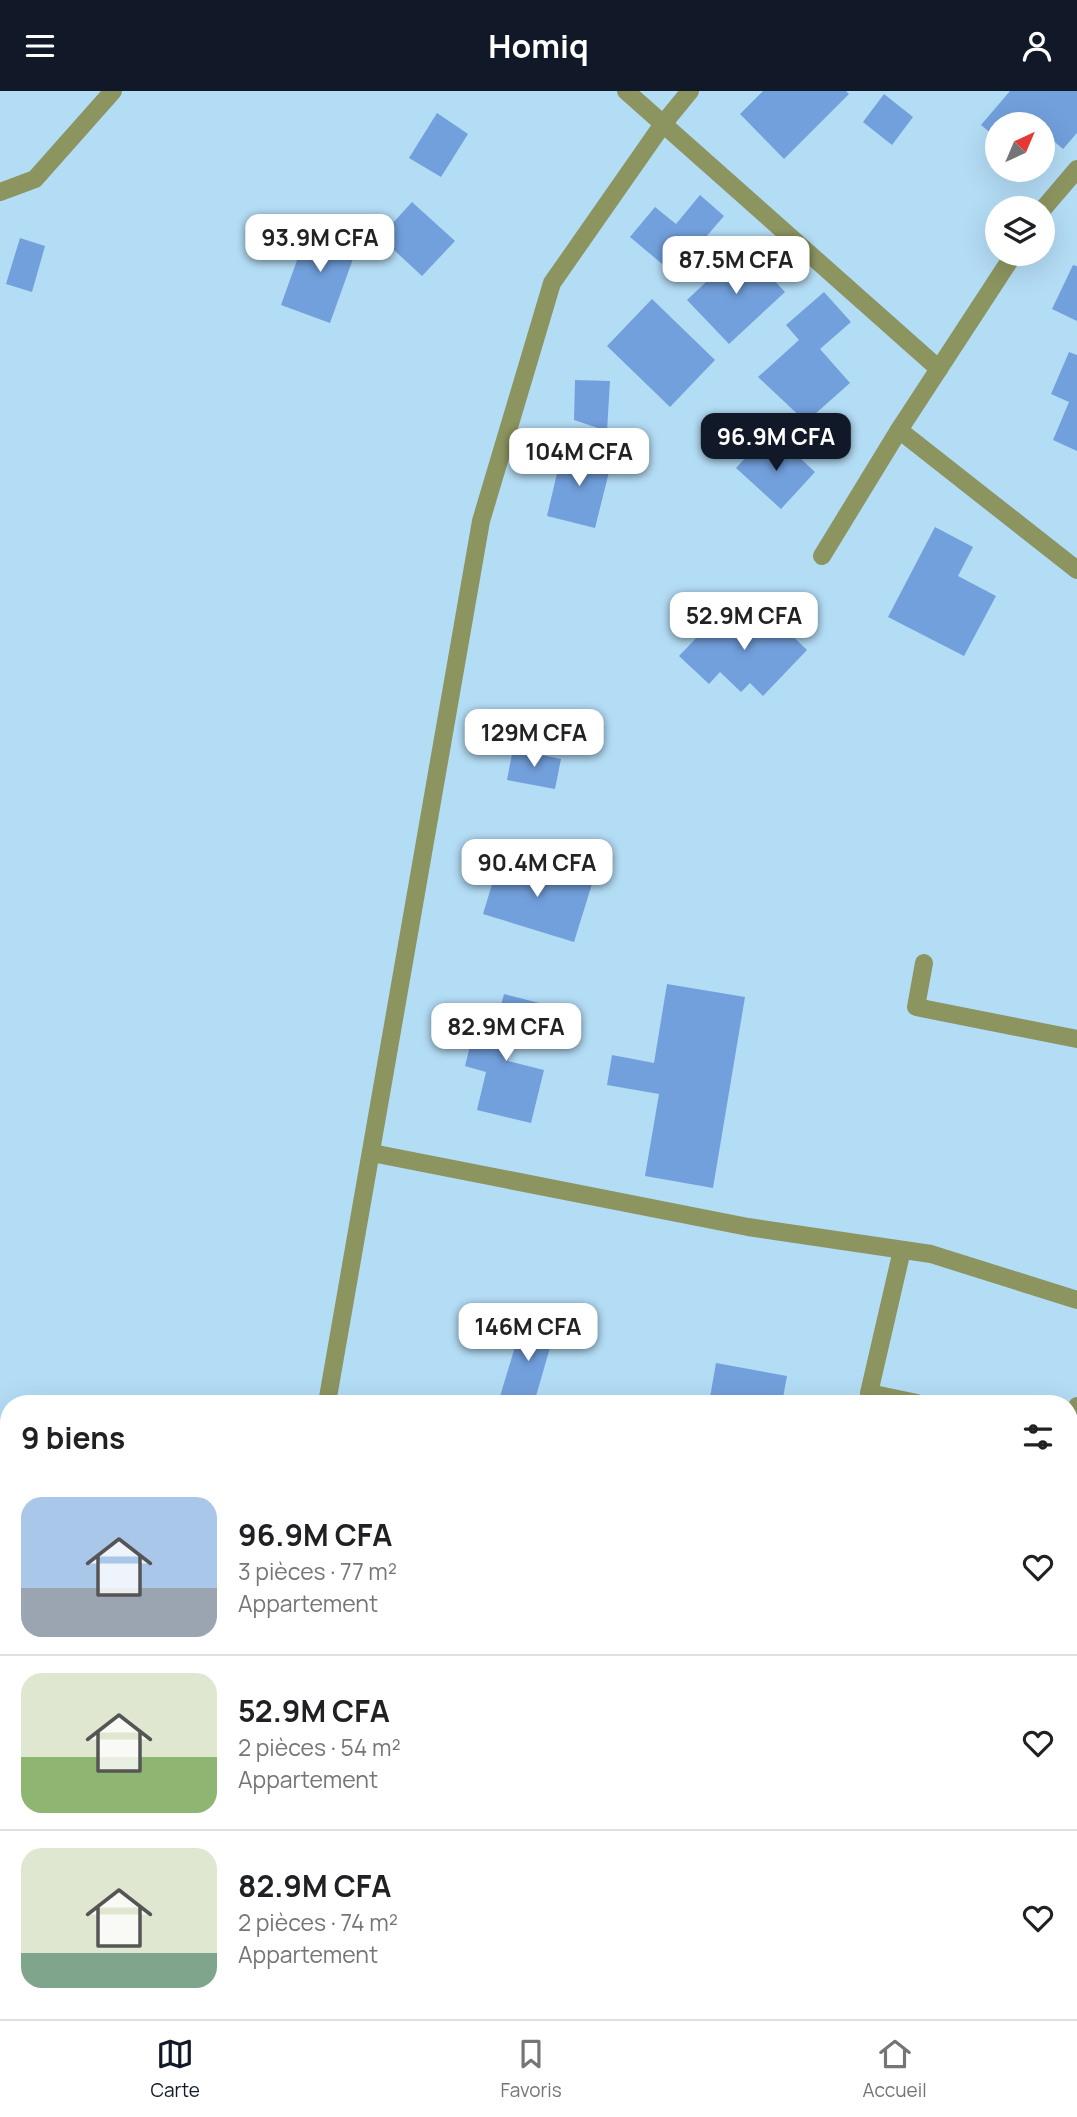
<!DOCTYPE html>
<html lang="fr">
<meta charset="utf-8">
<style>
:root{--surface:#fff;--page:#f6f6f6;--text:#202124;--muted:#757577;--line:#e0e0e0;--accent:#111827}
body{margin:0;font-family:Manrope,sans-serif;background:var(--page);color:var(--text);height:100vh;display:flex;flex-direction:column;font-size:26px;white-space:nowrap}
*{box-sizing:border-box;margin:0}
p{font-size:23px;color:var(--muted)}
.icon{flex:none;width:38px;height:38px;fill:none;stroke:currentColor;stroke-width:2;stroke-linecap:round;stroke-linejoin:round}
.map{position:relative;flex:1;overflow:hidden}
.sheet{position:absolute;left:0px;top:1304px;width:1078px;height:625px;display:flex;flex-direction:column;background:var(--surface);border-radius:28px 28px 0 0;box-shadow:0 7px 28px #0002}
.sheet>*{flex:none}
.needle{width:46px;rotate:44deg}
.tools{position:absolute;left:985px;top:21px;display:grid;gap:14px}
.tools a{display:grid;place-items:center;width:70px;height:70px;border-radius:50%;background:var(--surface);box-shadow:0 7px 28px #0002;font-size:35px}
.price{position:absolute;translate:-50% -60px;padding:0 16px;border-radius:14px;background:#fff;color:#222;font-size:23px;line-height:46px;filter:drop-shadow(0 2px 4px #0008)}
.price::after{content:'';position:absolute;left:50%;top:42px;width:21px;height:16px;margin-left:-10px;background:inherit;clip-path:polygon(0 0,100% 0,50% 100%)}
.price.on{background:var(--accent);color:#fff}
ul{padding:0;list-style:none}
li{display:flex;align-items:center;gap:21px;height:175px;padding:0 21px}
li+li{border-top:2px solid var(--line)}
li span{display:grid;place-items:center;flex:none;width:196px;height:140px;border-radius:21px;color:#555}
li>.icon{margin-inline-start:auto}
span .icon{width:84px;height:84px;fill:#fffc;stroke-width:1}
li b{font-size:30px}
h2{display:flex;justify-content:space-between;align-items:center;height:84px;padding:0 21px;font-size:30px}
header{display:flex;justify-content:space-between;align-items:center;height:91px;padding:0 21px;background:var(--accent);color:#fff;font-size:32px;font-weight:700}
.tabs{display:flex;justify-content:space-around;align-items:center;height:98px;border-top:2px solid var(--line);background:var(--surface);font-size:19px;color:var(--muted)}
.tabs a{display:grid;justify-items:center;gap:4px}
.tabs .on{color:var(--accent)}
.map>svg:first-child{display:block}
.building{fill:#72a0dc}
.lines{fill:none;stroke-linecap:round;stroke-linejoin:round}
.minor{stroke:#8c9460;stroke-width:18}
</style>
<header><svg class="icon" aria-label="menu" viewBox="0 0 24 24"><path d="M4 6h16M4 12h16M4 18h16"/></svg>Homiq<svg class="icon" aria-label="person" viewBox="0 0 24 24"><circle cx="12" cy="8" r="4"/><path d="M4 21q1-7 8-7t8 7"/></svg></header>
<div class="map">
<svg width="1077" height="1928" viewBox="0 0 1077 1928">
<rect width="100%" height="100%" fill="#b3dcf5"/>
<g class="building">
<path d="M763 0H846L849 3 784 68 740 23Z"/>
<path d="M1010 0H1077V42L1063 58 1043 41V33H998V48L981 34Z"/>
<path d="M884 3 913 26 892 54 863 31Z"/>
<path d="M437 22 468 43 441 86 409 67Z"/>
<path d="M700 104 724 125 674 183 630 146 655 116 676 133Z"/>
<path d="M412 111 455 150 422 185 380 146Z"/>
<path d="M310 133 359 151 330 232 281 214Z"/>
<path d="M20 147 45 155 32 201 6 193Z"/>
<path d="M743 156 785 201 729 253 687 209Z"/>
<path d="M1073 174 1077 175V230L1052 218Z"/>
<path d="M824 201 851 231 820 258 850 292 806 331 758 286 799 249 786 234Z"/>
<path d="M652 208 715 269 670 316 607 255Z"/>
<path d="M1069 261 1077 264V360L1053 349 1069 311 1051 303Z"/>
<path d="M575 289 610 290 607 340 574 329Z"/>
<path d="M760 351 776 365 786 354 815 381 781 418 736 377Z"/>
<path d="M563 357 612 369 595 437 547 425Z"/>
<path d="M935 436 973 456 958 485 996 505 964 565 888 526Z"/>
<path d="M725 517 748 539 767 520 807 559 763 605 750 592 741 601 720 581 709 593 679 565Z"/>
<path d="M513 658 561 668 555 698 507 689Z"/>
<path d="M501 764 592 793 574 851 483 823Z"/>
<path d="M667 893 745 906 713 1097 645 1085 659 1003 607 994 612 964 654 972Z"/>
<path d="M504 903 539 912 531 943 516 939 508 970 544 979 531 1032 477 1019 486 981 465 975 475 935 494 940Z"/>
<path d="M524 1226 556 1236 534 1312H498Z"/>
<path d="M716 1272 787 1285 782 1312H709Z"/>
</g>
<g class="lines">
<g class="minor">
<path d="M626 0 939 278"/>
<path d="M0 101 35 88 113 0"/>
<path d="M1043 118 1077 78"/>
<path d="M899 339 1077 479"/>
<path d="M822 465 899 339 1014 163"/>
<path d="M924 872 916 916 1077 948"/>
<path d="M372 1062 748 1136 931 1163 1077 1209"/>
<path d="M902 1159 869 1302 917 1312"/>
<path d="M327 1312 481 430 552 192 663 33 690 0"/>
<path d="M1069 1335 1077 1315"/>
<path d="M1069 1457 1077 1461"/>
<path d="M215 1928 216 1920"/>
<path d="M845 1928 848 1920"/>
</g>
</g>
</svg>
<div class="tools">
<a><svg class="needle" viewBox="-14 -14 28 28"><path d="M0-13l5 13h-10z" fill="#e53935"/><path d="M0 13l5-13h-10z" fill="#757577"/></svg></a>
<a><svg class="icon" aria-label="layers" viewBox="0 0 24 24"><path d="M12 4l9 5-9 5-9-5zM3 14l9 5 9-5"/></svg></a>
</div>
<b class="price" style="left:320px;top:183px">93.9M CFA</b>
<b class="price" style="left:736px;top:205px">87.5M CFA</b>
<b class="price on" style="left:776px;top:382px">96.9M CFA</b>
<b class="price" style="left:579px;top:397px">104M CFA</b>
<b class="price" style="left:744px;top:561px">52.9M CFA</b>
<b class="price" style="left:534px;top:678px">129M CFA</b>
<b class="price" style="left:537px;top:808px">90.4M CFA</b>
<b class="price" style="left:506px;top:972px">82.9M CFA</b>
<b class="price" style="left:528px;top:1272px">146M CFA</b>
<section class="sheet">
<h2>9 biens<svg class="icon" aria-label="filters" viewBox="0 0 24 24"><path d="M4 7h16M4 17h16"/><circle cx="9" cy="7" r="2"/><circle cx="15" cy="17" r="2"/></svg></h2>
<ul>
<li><span style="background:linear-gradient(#a9c7e8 65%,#9aa5b1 0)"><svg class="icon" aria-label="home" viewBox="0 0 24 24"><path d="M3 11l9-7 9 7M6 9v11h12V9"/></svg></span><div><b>96.9M CFA</b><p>3 pièces · 77 m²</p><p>Appartement</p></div><svg class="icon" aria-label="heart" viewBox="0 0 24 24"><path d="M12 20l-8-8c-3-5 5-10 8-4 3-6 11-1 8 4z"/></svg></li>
<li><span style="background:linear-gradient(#dfe7d0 60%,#8fb573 0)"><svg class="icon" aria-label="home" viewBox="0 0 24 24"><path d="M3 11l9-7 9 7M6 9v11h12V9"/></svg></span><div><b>52.9M CFA</b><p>2 pièces · 54 m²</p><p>Appartement</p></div><svg class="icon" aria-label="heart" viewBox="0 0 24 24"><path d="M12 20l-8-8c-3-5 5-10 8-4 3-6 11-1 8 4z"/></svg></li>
<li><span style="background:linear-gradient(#dfe7d0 75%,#7fa58c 0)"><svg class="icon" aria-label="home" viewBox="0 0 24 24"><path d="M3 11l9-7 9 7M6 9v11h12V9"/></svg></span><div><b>82.9M CFA</b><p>2 pièces · 74 m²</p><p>Appartement</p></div><svg class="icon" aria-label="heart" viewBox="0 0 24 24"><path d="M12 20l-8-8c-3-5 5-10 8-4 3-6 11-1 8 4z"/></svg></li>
</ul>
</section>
</div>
<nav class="tabs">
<a class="on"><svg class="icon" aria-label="map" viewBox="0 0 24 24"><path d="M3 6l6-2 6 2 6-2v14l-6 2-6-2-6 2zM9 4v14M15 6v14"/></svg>Carte</a>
<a><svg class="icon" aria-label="saved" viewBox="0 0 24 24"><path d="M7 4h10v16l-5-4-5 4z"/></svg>Favoris</a>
<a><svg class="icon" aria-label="home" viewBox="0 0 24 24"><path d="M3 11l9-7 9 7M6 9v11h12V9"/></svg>Accueil</a>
</nav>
